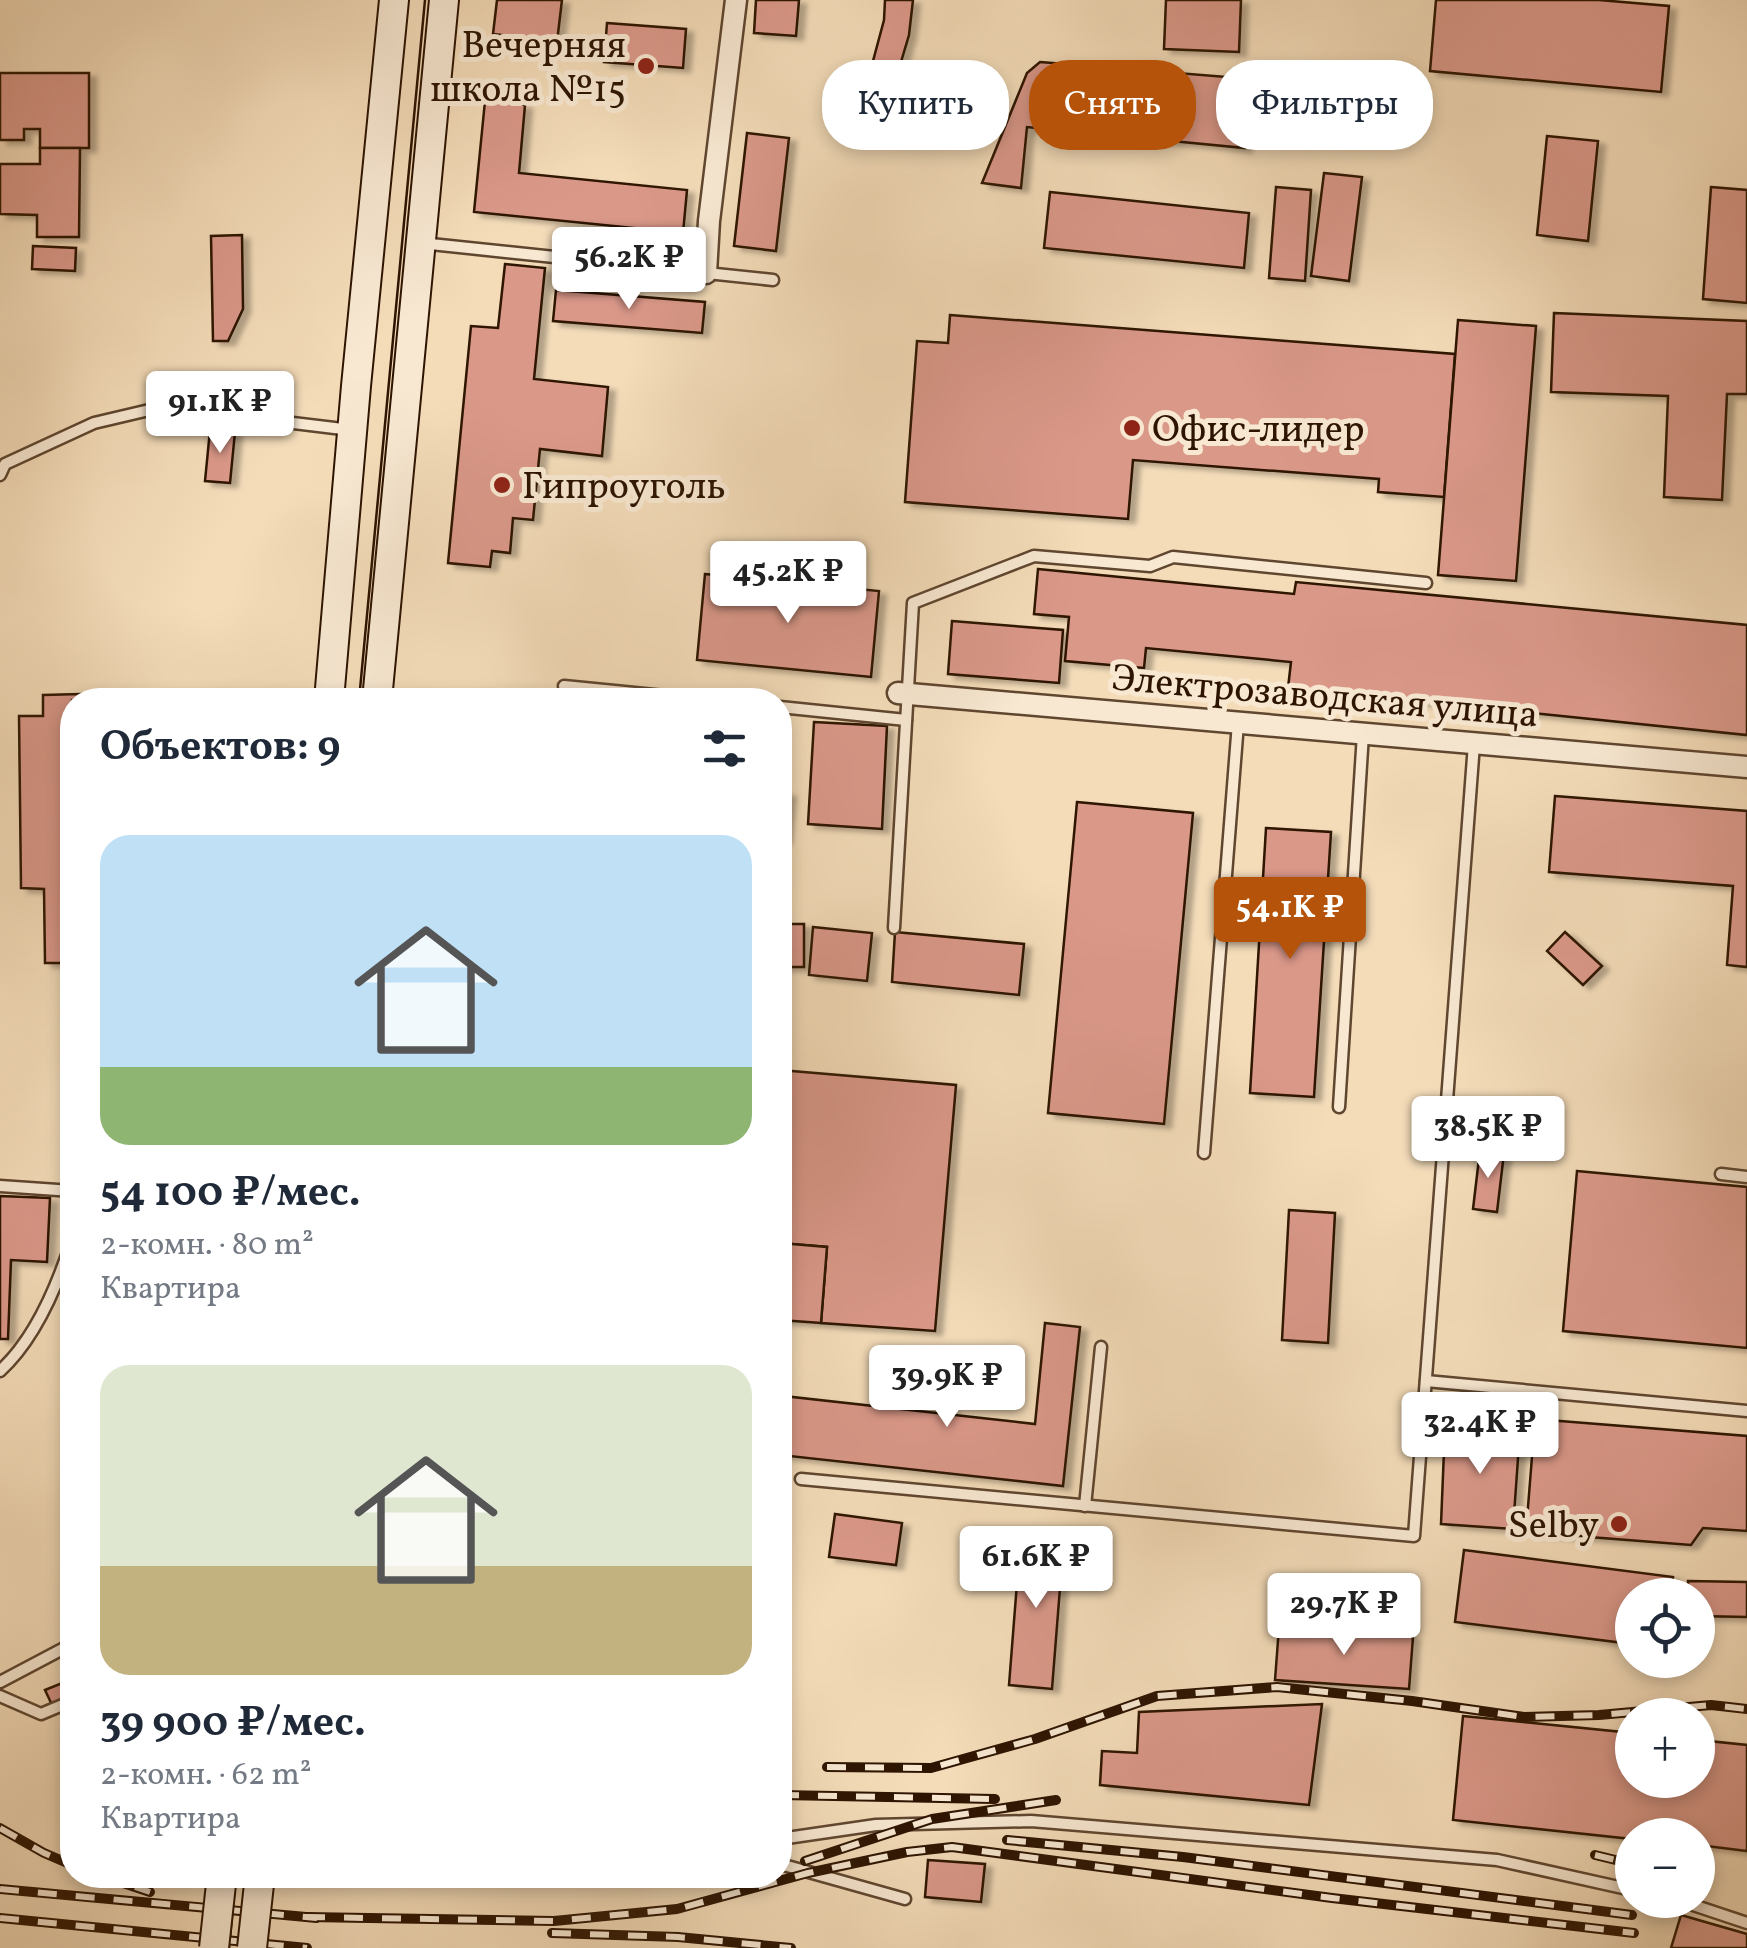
<!DOCTYPE html>
<html lang="ru">
<meta charset="utf-8">
<style>
:root{--surface:#fff;--page:#f6f6f7;--text:#1f2937;--muted:#747a83;--accent:#b45309}
body{margin:0;font-family:Vollkorn,serif;background:var(--page);color:var(--text);height:100vh;display:flex;flex-direction:column;font-size:38px;white-space:nowrap}
*{box-sizing:border-box;margin:0}
p{font-size:32px;color:var(--muted)}
.icon{flex:none;width:55px;height:55px;fill:none;stroke:currentColor;stroke-width:2;stroke-linecap:round;stroke-linejoin:round}
.map{position:relative;flex:1;overflow:hidden}
.side{position:absolute;left:60px;top:688px;width:732px;height:1200px;display:flex;flex-direction:column;background:var(--surface);border-radius:40px;box-shadow:0 5px 15px #0003}
.side>*{flex:none}
.top-card{position:absolute;left:822px;top:60px;width:772px;height:90px;display:flex;gap:20px}
.buttons{position:absolute;left:1615px;top:1578px;display:grid;gap:20px}
.buttons a{display:grid;place-items:center;width:100px;height:100px;border-radius:50%;background:var(--surface);box-shadow:0 5px 15px #0003;font-size:50px}
.price{position:absolute;translate:-50% -85px;padding:0 22px;border-radius:10px;background:#fff;color:#222;font-size:32px;line-height:65px;filter:drop-shadow(0 2px 5px #0008)}
.price::after{content:'';position:absolute;left:50%;top:60px;width:30px;height:22px;margin-left:-15px;background:inherit;clip-path:polygon(0 0,100% 0,50% 100%)}
.price.active{background:var(--accent);color:#fff}
ul{padding:0;list-style:none}
li{display:grid;align-content:center;gap:20px;height:530px;padding:0 40px}
li span{display:grid;place-items:center;height:310px;border-radius:30px;color:#555}
li>.icon{margin-inline-start:auto}
span .icon{width:180px;height:180px;fill:#fffc;stroke-width:1}
li b{font-size:42px}
h2{display:flex;justify-content:space-between;align-items:center;height:120px;padding:0 40px;font-size:42px}
.pill{padding:0 35px;border-radius:40px;background:var(--surface);box-shadow:0 5px 15px #0003;font-size:35px;line-height:90px}
.pill.active{background:var(--accent);color:#fff}
.map>svg:first-child{display:block}
.building{fill:#da9889;stroke:#2d1401;stroke-width:2.5;filter:url(#shadow)}
.lines{fill:none;stroke-linecap:round;stroke-linejoin:round}
.lane-casing{stroke:#5f462f;stroke-width:15}
.street-casing{stroke:#5f462f;stroke-width:25}
.secondary-casing{stroke:#2d1401;stroke-width:32}
.lane{stroke:#f8e8d2;stroke-width:10}
.street{stroke:#f8e8d2;stroke-width:20}
.secondary{stroke:#f8e8d2;stroke-width:28}
.tram{stroke:#2d1401;stroke-width:2.5}
.rail-casing{stroke:#2d1401;stroke-width:10}
.rail{stroke:#f8e8d2;stroke-width:6;stroke-dasharray:19;stroke-linecap:butt}
.secondary-bridge-casing{stroke:#2d1401;stroke-width:32;stroke-linecap:butt}
.secondary-bridge{stroke:#f8e8d2;stroke-width:28}
.poi-dot{fill:#8f2418;stroke:#f8e8d2;stroke-width:4}
.labels{text-anchor:middle;stroke-width:10;stroke-linejoin:round;paint-order:stroke}
.poi-label{font-size:38px;fill:#2d1401;stroke:#f8e8d2;text-anchor:end}
.street-label{font-size:38px;fill:#2d1401;stroke:#f8e8d2}
</style>
<div class="map">
<svg width="1747" height="1948" viewBox="0 0 1747 1948">
<defs>
<filter id="shadow"><feDropShadow dx="7" dy="4" stdDeviation="2.5" flood-color="#0004"/></filter>
</defs>
<rect width="100%" height="100%" fill="#f4dcb9"/>
<filter id="stains"><feTurbulence type="fractalNoise" baseFrequency=".002" numOctaves="4"/><feColorMatrix values="0 0 0 0 .2 0 0 0 0 .09 0 0 0 0 .02 0 0 0 .5 -.17"/></filter>
<radialGradient id="worn" r=".72"><stop offset=".6" stop-color="#630" stop-opacity="0"/><stop offset="1" stop-color="#630" stop-opacity=".3"/></radialGradient>
<g class="building">
<path d="M497 0H562L557 42 493 34Z"/>
<path d="M756 0H799L796 36 754 33Z"/>
<path d="M885 0H913L909 35 887 109 862 102 884 20Z"/>
<path d="M1166 0H1241L1239 52 1164 49Z"/>
<path d="M1436 0H1599L1669 6 1661 92 1430 71Z"/>
<path d="M607 23 686 29 683 68 604 62Z"/>
<path d="M1040 62 1251 79 1254 68 1380 74 1377 123 1311 122 1309 138 1244 131 1245 148 1027 127 1021 188 982 183 1027 73Z"/>
<path d="M0 73H89V148H40V129H24V140H0Z"/>
<path d="M485 101 525 105 519 173 687 190 683 233 474 212Z"/>
<path d="M747 133 789 138 776 251 734 246Z"/>
<path d="M1547 136 1598 141 1588 241 1537 235Z"/>
<path d="M40 148H80L79 237H37V215L0 214V164H40Z"/>
<path d="M1324 173 1362 177 1349 281 1311 276Z"/>
<path d="M1276 187 1311 190 1305 281 1269 278Z"/>
<path d="M1711 187 1747 190V303L1703 299Z"/>
<path d="M1050 192 1249 213 1244 268 1044 248Z"/>
<path d="M242 235 243 309 228 341H213L211 236Z"/>
<path d="M33 246 76 248 75 271 32 269Z"/>
<path d="M505 264 545 268 534 379 608 387 602 456 540 449 533 520 513 518 510 553 492 551 490 567 448 563 471 326 498 328Z"/>
<path d="M556 290 705 302 702 333 553 321Z"/>
<path d="M1554 313 1747 321V394H1727L1722 500 1664 497 1668 396 1551 392Z"/>
<path d="M950 315 1455 354 1444 497 1378 492 1379 479 1133 460 1128 519 905 502 917 341 948 343Z"/>
<path d="M1458 320 1536 326 1516 581 1438 575Z"/>
<path d="M210 430 235 432 230 483 205 481Z"/>
<path d="M1038 569 1294 594 1296 582 1747 625V735L1288 688 1291 662 1146 648 1144 668 1065 661 1069 617 1034 614Z"/>
<path d="M705 574 879 591 871 677 697 660Z"/>
<path d="M952 621 1063 630 1059 683 948 674Z"/>
<path d="M81 694V700H72V963H45L44 889 21 888 19 716H43V695Z"/>
<path d="M814 722 887 726 882 829 808 824Z"/>
<path d="M780 792 789 793 784 840 780 839Z"/>
<path d="M1555 796 1747 811V967L1727 965 1733 886 1549 872Z"/>
<path d="M1077 802 1193 813 1164 1124 1048 1113Z"/>
<path d="M1266 828 1331 832 1314 1097 1250 1093Z"/>
<rect x="780" y="924" width="24" height="43"/>
<path d="M813 927 872 933 867 981 809 975Z"/>
<path d="M895 932 1024 944 1019 995 892 982Z"/>
<path d="M1565 932 1602 966 1583 985 1547 951Z"/>
<path d="M780 1070 956 1085 935 1331 821 1323 827 1247 780 1243Z"/>
<path d="M1480 1150 1504 1153 1497 1212 1473 1209Z"/>
<path d="M1577 1171 1747 1187V1348L1563 1331Z"/>
<path d="M0 1196 50 1198 47 1262 11 1260 8 1339H0Z"/>
<path d="M1289 1210 1335 1213 1328 1343 1282 1340Z"/>
<path d="M780 1243 827 1247 821 1323 780 1320Z"/>
<path d="M1045 1323 1080 1327 1063 1486 780 1455 783 1396 1035 1424Z"/>
<path d="M1535 1419 1747 1436V1531L1703 1528 1691 1545 1526 1532Z"/>
<path d="M1445 1426 1520 1430 1513 1529 1441 1524Z"/>
<path d="M835 1514 902 1523 896 1565 829 1557Z"/>
<path d="M1021 1532 1064 1537 1052 1689 1009 1685Z"/>
<path d="M1464 1550 1673 1577 1671 1595H1632V1644L1455 1622Z"/>
<path d="M1688 1581 1747 1582V1617L1698 1616V1595H1688Z"/>
<path d="M1279 1627 1413 1637 1409 1689 1275 1680Z"/>
<path d="M72 1679V1728L62 1701 52 1705 45 1690Z"/>
<path d="M1322 1704 1309 1805 1100 1785 1102 1751 1137 1753 1139 1712Z"/>
<path d="M1463 1716 1632 1733V1780H1698V1740L1747 1745V1851L1698 1845V1835H1632V1839L1453 1820Z"/>
<path d="M928 1860 985 1864 981 1902 925 1897Z"/>
<path d="M1681 1915 1747 1934V1948H1671Z"/>
</g>
<g class="lines">
<g class="lane-casing">
<g id="lane">
<path d="M421 243 773 280"/>
<path d="M0 475 5 464 94 423 162 407 351 430"/>
<path d="M564 686 705 700"/>
<path d="M780 707 906 720"/>
<path d="M894 928 913 603 1034 556 1150 566 1173 557 1426 583"/>
<path d="M1339 1107 1363 734"/>
<path d="M1204 1153 1238 723"/>
<path d="M1721 1174 1747 1177"/>
<path d="M0 1186 72 1191"/>
<path d="M0 1371C35 1339 58 1284 72 1240"/>
<path d="M1426 1381 1747 1411"/>
<path d="M801 1479 1414 1536 1474 744"/>
<path d="M1085 1506 1101 1347"/>
<path d="M0 1682 72 1644"/>
<path d="M0 1696 41 1714 72 1701"/>
<path d="M780 1839 876 1825 1031 1821 1497 1860 1632 1890"/>
<path d="M780 1864 905 1899"/>
<path d="M1678 1900 1747 1923"/>
</g>
</g>
<g class="street-casing">
<g id="street">
<path d="M706 273 709 221 736 0"/>
<path d="M898 693 1747 767"/>
</g>
</g>
<g class="secondary-casing">
<g id="secondary">
<path d="M329 700 356 386 394 0"/>
<path d="M377 700 444 0"/>
</g>
</g>
<use href="#lane" class="lane"/>
<use href="#street" class="street"/>
<use href="#secondary" class="secondary"/>
<g class="tram">
<path d="M359 700 425 0"/>
<path d="M229 1948 236 1875"/>
</g>
<g class="rail-casing">
<g id="rail">
<path d="M827 1767 931 1768 1035 1739 1157 1696 1277 1687 1412 1701 1524 1717 1599 1715 1711 1705 1747 1709"/>
<path d="M780 1795 995 1799"/>
<path d="M0 1828 44 1853 72 1865"/>
<path d="M1007 1840 1183 1857 1632 1915"/>
<path d="M1595 1855 1632 1864"/>
<path d="M805 1861 932 1819 1056 1800"/>
<path d="M99 1875 150 1892"/>
<path d="M1698 1881 1701 1882"/>
<path d="M0 1889 317 1918"/>
<path d="M306 1917 554 1921 677 1909 808 1873 907 1852 952 1847 1332 1898 1634 1933"/>
<path d="M0 1918 307 1948"/>
<path d="M552 1933 678 1937 791 1948"/>
</g>
</g>
<use href="#rail" class="rail"/>
<g class="secondary-bridge-casing">
<g id="secondary-bridge">
<path d="M214 1948 222 1875"/>
<path d="M252 1948 260 1875"/>
</g>
</g>
<use href="#secondary-bridge" class="secondary-bridge"/>
</g>
<g class="poi-dot">
<circle cx="646" cy="66" r="10"/>
<circle cx="1132" cy="428" r="10"/>
<circle cx="502" cy="485" r="10"/>
<circle cx="1619" cy="1524" r="10"/>
</g>
<g class="labels">
<g class="poi-label">
<text x="626" y="57">Вечерняя<tspan x="626" dy="44">школа №15</tspan></text>
<text x="1152" y="441" text-anchor="start">Офис-лидер</text>
<text x="522" y="498" text-anchor="start">Гипроуголь</text>
<text x="1599" y="1537">Selby</text>
</g>
<g class="street-label">
<text transform="translate(1325 695) rotate(5)" y="13">Электрозаводская улица</text>
</g>
</g>
<rect width="100%" height="100%" filter="url(#stains)"/>
<rect width="100%" height="100%" fill="url(#worn)"/>
</svg>
<div class="buttons">
<a><svg class="icon" aria-label="locate" viewBox="0 0 24 24"><circle cx="12" cy="12" r="6"/><path d="M12 2v4M12 18v4M2 12h4M18 12h4"/></svg></a>
<a>+</a>
<a>−</a>
</div>
<b class="price" style="left:629px;top:312px">56.2K ₽</b>
<b class="price" style="left:220px;top:456px">91.1K ₽</b>
<b class="price" style="left:788px;top:626px">45.2K ₽</b>
<b class="price active" style="left:1290px;top:962px">54.1K ₽</b>
<b class="price" style="left:1488px;top:1181px">38.5K ₽</b>
<b class="price" style="left:947px;top:1430px">39.9K ₽</b>
<b class="price" style="left:1480px;top:1477px">32.4K ₽</b>
<b class="price" style="left:1036px;top:1611px">61.6K ₽</b>
<b class="price" style="left:1344px;top:1658px">29.7K ₽</b>
<div class="top-card">
<a class="pill">Купить</a>
<a class="pill active">Снять</a>
<a class="pill">Фильтры</a>
</div>
<section class="side">
<h2>Объектов: 9<svg class="icon" aria-label="filters" viewBox="0 0 24 24"><path d="M4 7h16M4 17h16"/><circle cx="9" cy="7" r="2"/><circle cx="15" cy="17" r="2"/></svg></h2>
<ul>
<li><span style="background:linear-gradient(#bfe0f5 75%,#8fb573 0)"><svg class="icon" aria-label="home" viewBox="0 0 24 24"><path d="M3 11l9-7 9 7M6 9v11h12V9"/></svg></span><div><b>54 100 ₽/мес.</b><p>2-комн. · 80 m²</p><p>Квартира</p></div></li>
<li><span style="background:linear-gradient(#dfe7d0 65%,#c2b280 0)"><svg class="icon" aria-label="home" viewBox="0 0 24 24"><path d="M3 11l9-7 9 7M6 9v11h12V9"/></svg></span><div><b>39 900 ₽/мес.</b><p>2-комн. · 62 m²</p><p>Квартира</p></div></li>
</ul>
</section>
</div>
